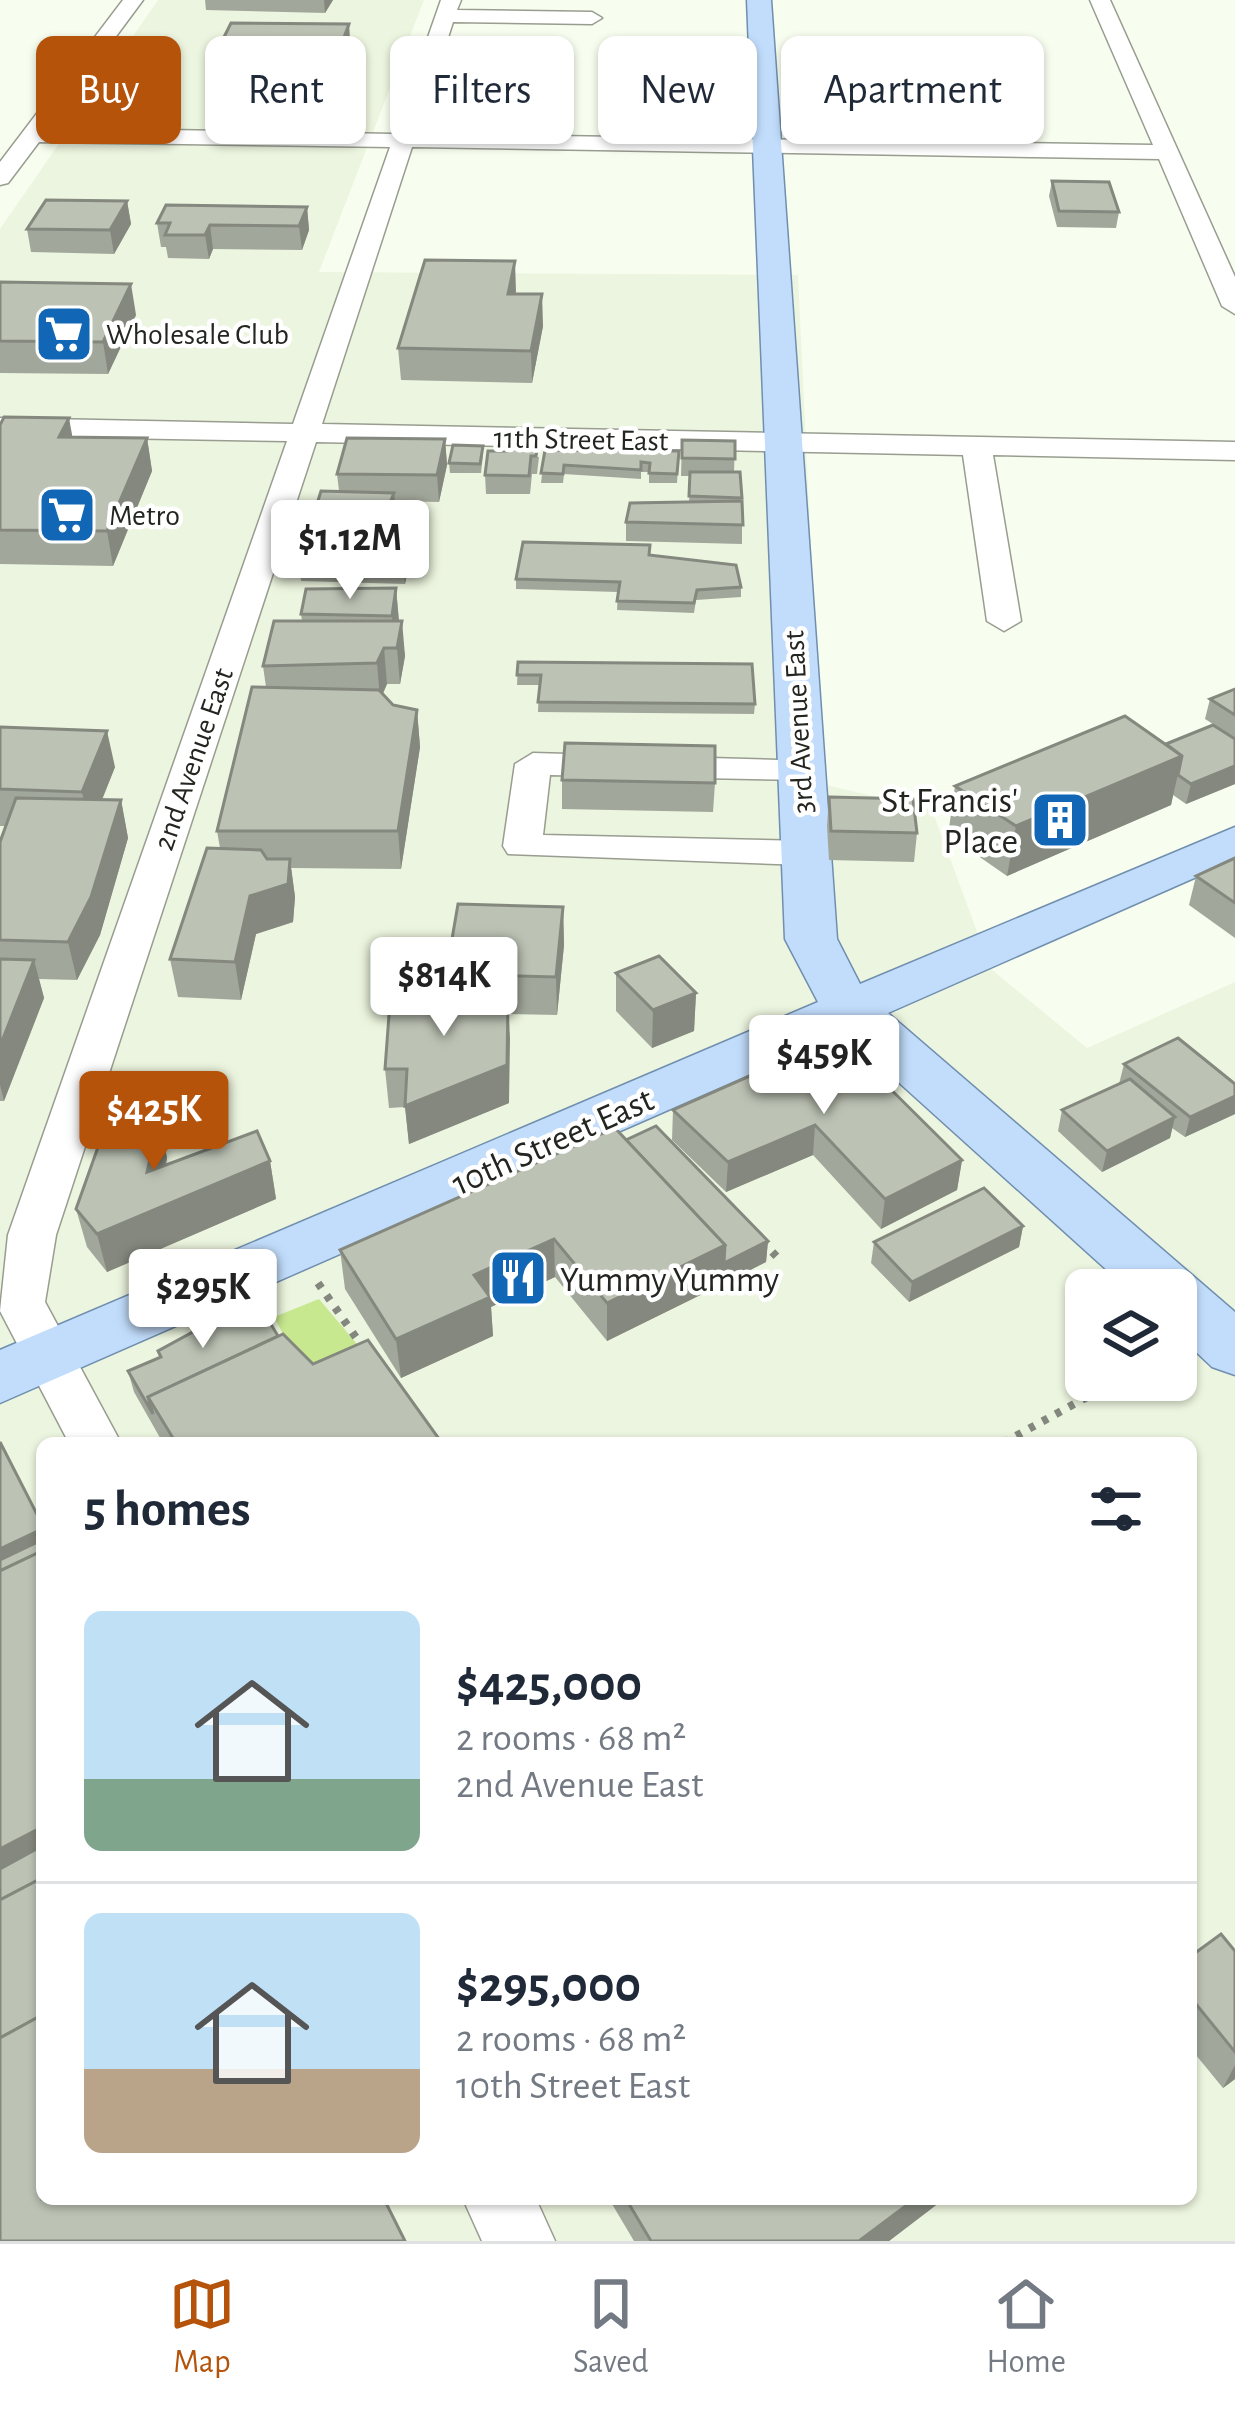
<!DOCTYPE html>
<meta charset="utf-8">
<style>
:root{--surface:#fff;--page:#f2f2f3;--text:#1f2937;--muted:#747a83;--line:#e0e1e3;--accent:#b45309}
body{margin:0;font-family:"Alegreya Sans",sans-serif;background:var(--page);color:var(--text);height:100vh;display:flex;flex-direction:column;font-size:45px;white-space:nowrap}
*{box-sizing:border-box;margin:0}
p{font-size:39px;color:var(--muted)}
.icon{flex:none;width:66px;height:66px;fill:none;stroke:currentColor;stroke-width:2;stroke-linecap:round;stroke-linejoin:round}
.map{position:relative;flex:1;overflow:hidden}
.details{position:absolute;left:36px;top:1437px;width:1161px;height:768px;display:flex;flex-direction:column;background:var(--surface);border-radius:18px;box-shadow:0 3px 9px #0004}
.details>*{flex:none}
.guide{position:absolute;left:36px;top:36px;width:1164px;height:108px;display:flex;gap:24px}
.buttons{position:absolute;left:1065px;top:1269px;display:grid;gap:24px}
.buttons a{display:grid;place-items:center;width:132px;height:132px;border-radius:18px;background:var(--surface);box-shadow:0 3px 9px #0004;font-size:60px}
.price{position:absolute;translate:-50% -102px;padding:0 27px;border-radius:12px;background:#fff;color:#222;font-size:39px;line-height:78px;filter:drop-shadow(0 3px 6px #0008)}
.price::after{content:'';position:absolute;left:50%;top:72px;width:36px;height:27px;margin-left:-18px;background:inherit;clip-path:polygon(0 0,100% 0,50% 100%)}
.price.on{background:var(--accent);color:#fff}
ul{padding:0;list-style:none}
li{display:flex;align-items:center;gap:36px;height:300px;padding:0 48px}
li+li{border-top:3px solid var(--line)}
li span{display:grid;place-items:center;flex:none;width:336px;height:240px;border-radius:18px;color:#555}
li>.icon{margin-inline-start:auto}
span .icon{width:144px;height:144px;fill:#fffc;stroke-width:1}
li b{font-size:51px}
h2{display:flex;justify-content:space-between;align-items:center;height:144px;padding:0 48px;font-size:51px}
.pill{padding:0 42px;border-radius:18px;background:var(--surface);box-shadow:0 3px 9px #0004;font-size:42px;line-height:108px}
.pill.on{background:var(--accent);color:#fff}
.tabs{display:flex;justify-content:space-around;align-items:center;height:168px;border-top:3px solid var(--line);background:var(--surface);font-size:33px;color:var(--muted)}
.tabs a{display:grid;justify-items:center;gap:6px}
.tabs .on{color:var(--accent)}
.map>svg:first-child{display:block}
.built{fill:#ecf5df;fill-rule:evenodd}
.green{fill:#c7e88f}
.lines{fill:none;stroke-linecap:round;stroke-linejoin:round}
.minor-casing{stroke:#989d90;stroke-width:3}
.major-casing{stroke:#708eae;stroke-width:3}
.path{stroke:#83877d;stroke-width:8;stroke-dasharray:6 9;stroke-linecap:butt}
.minor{fill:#fff;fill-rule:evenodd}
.major{fill:#c2ddfc;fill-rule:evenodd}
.wall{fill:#a2a79b}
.shaded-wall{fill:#84887e}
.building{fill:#bcc2b4;stroke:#84887e;stroke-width:3}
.labels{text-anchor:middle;stroke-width:9;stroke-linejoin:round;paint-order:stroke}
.far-poi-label{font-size:30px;fill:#232520;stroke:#fff;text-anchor:start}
.far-street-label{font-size:30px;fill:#232520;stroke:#fff}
.poi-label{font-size:36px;fill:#232520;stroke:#fff;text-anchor:end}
.street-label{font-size:36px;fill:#232520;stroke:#fff}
</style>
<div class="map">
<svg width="1235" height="2241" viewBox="0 0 1235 2241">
<rect width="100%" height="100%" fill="#f8feef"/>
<path class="built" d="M158 0H424L319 272 798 275 822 784 932 810 991 969 1087 1048 1235 982V2241H0V229ZM1086 1290H1176V1380H1086ZM42 1443H1191V2199H42Z"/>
<path class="green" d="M319 1299 378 1369 317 1398 274 1317Z"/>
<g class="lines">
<g class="minor-casing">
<g id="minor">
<path d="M123 0H143L48 128 394 134 441 0H461L457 10 592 12 602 18 592 24 453 22 417 134 1153 145 1090 0H1110L1235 277V314L1222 306 1159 159 412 147 322 424 1235 442V460L993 455 1021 621 1004 631 987 621 963 455 316 442 56 1235 45 1302 121 1443H69L0 1311 8 1235 287 441 0 436V418L293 424 390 147 39 142 8 183 0 185V162Z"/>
<path d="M533 753 814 761 819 769 801 780 550 775 543 835 806 841 825 853 806 865 508 854 503 846 515 764Z"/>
<path d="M463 2199H536L555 2241H482Z"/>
</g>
</g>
<g class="major-casing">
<path id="major" d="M747 0H771L837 939 860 984 1235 827V860L888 1013 1235 1312V1375L1212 1367 1176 1333V1290H1129L844 1033 0 1403V1350L818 1002 785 939Z"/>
</g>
<g class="path">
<path d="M762 1241 777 1257"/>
<path d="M318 1283 364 1349"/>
<path d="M1003 1443 1118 1380"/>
</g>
<use href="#minor" class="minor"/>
<use href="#major" class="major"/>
</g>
<g class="wall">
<path d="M205 0H333L325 13 206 10Z"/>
<path d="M349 24 350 44 345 60H226L223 39Z"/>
<path d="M1052 181 1119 212 1116 228 1057 227 1049 196Z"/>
<path d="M127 201 131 224 114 254 31 252 27 229Z"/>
<path d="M307 207 309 230 302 250 213 249 209 259 168 258 166 247H161L157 223Z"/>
<path d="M0 282 136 315 108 374 0 373Z"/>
<path d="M516 294 543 326 532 383 401 380 398 348Z"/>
<path d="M0 425 72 437 147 438 152 471 113 566 0 564Z"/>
<path d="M445 439 447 465 439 502 395 501 396 512 389 528 318 526 316 507 339 491 337 474Z"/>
<path d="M682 440 735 441 734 472 742 498V544L626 541V522L689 502 690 476H681Z"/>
<path d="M545 450 679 451 677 483H649V472H641V479L564 474 563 483H541Z"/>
<path d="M488 451 539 457 537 474H532L530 494H486L485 475Z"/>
<path d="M483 455 481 473H450L449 463Z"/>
<path d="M406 550 408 569 405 584 301 581 299 562Z"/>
<path d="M649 555 741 587V597L696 600 694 613 617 610 618 592 516 589V579Z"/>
<path d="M396 588 399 621 405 656 400 684H387L383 694 393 705 417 710 420 747 401 869 291 868 295 897 293 922 256 934 241 1000 178 997 170 959 220 848 217 831 266 687 263 666 302 621 301 614Z"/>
<path d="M518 662 755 704 754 714 538 712 539 685H517Z"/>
<path d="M1235 689V738L1205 719 1210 699Z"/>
<path d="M0 727 115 767 102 800H121L128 838 100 935 77 980 39 979 44 998 4 1101H0V841L5 826H0Z"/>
<path d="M1235 739V784L1186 804 1173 795 1171 805 1007 876 948 835 955 786 1166 744Z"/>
<path d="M562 780 715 783 713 812 562 809Z"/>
<path d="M829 797 917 833 914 862 829 860 827 826Z"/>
<path d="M1235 858V938L1189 905 1196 876Z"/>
<path d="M563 907 564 945 557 1015 509 1014V1103L409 1144 405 1107 389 1108 385 1069 447 988 446 974Z"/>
<path d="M616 973 696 993 694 1031 652 1048 616 1011Z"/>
<path d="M838 1037 962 1160 957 1190 881 1229 813 1155 726 1192 672 1140 673 1110Z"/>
<path d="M1124 1064 1235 1084V1114L1185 1137 1172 1128 1170 1138 1102 1172 1058 1131 1062 1110 1119 1084Z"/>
<path d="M159 1120 167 1158 166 1165 270 1161 276 1199 107 1272 87 1247 76 1209Z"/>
<path d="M626 1140 768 1241 766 1262 607 1341 555 1277 491 1307 493 1336 401 1378 345 1289 340 1250Z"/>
<path d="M1023 1226 1019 1247 909 1302 871 1263 874 1242Z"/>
<path d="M218 1324 278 1336 313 1364 442 1443H163L134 1392 128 1371 160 1358 158 1351Z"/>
<path d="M1235 1951V2079L1223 2088 1191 2049V1956Z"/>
<path d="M609 2199H944L889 2241H634Z"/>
</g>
<g class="shaded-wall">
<path d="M324 0H333L325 13Z"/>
<path d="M349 24 350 44 345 60 343 40Z"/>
<path d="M127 201 131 224 114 254 110 230Z"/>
<path d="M307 207 309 230 302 250 299 226Z"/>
<path d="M210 225 213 249 209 259 205 235Z"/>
<path d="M515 261 516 292 509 325 508 294Z"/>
<path d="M131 284 136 315 108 374 103 342Z"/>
<path d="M542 294 543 326 532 383 531 351Z"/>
<path d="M69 418 75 451 59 437Z"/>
<path d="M147 438 152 471 113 566 107 531Z"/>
<path d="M445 439 447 465 439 502 437 475Z"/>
<path d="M394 493 396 512 389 528 387 510Z"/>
<path d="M406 550 408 569 405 584 403 565Z"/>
<path d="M396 588 399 623 395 651 392 616Z"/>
<path d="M402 621 405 656 400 684 397 648Z"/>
<path d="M384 648 387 684 380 699 377 663Z"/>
<path d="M417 710 420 747 401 869 398 831Z"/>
<path d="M107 731 115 767 90 829 82 792Z"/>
<path d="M1182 756 1171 805 1007 876 1016 826Z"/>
<path d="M1235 766V784L1186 804 1191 784Z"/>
<path d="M121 800 128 838 100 935 77 980 68 942Z"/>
<path d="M290 859 295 897 293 922 256 934 241 1000 235 962 250 896Z"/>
<path d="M563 907 564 945 557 1015 556 977Z"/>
<path d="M34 960 44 998 4 1101 0 1085V1046Z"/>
<path d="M696 993 694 1031 652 1048 653 1010Z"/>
<path d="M508 1000 510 1038 509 1103 409 1144 405 1106Z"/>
<path d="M1235 1096V1114L1185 1137 1190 1117Z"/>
<path d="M1175 1117 1170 1138 1102 1172 1107 1151Z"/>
<path d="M159 1120 167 1158 157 1209 270 1161 276 1199 107 1272 97 1234 147 1172Z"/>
<path d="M815 1125 813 1155 726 1192 728 1162Z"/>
<path d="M962 1160 957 1190 881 1229 885 1199Z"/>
<path d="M1023 1226 1019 1247 909 1302 912 1282Z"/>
<path d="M554 1239 555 1277 491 1307 493 1336 401 1378 396 1339 474 1275Z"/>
<path d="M768 1241 766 1262 723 1284 724 1263Z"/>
<path d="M725 1245 723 1284 607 1341V1303Z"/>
<path d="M42 1529V1563L0 1583V1549Z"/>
<path d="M42 1827V1869L0 1892V1849Z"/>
<path d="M1235 2065V2079L1223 2088Z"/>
<path d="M915 2199H944L889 2241H859Z"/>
</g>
<g class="building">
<path d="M231 23 349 24 343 40 223 39Z"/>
<path d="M1052 181 1109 182 1119 212 1059 211Z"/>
<path d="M46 200 127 201 110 230 27 229Z"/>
<path d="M166 205 307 207 299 226 210 225 205 235H165L170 223H157Z"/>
<path d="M425 260 515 261 508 294H542L531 351 398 348Z"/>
<path d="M0 282 131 284 103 342 0 341Z"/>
<path d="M4 417 69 418 59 437 147 438 107 531 0 530V425Z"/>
<path d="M347 438 445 439 437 475 337 474Z"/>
<path d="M510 439H539L536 456H531L529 476 485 475 488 451H508Z"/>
<path d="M682 440 735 441V459L682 458Z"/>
<path d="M453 445 483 446 480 464 449 463Z"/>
<path d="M545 450 679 451 677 474 649 473 650 463 641 462V470L564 465 563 474 541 473Z"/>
<path d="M690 472H740L742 498 689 496Z"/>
<path d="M321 491 394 493 387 510 316 507Z"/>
<path d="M742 501 743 525 626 522 630 503Z"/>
<path d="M523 542 650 545 649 555 736 565 741 587 697 590 694 603 617 601 620 582 516 579Z"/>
<path d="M304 543 406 550 403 565 299 562Z"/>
<path d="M396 588 392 616 301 614 306 589Z"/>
<path d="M274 621H402L397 648H384L377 663 263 666Z"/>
<path d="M518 662 752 664 755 704 538 702 541 675H517Z"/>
<path d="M252 687 379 690 393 705 417 710 398 831H217Z"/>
<path d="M1235 689V715L1210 699Z"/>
<path d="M1125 716 1182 756 1016 826 955 786Z"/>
<path d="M1213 725 1235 739V766L1191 784 1178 775 1182 756 1166 744Z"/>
<path d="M0 727 107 731 82 792 0 789Z"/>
<path d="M565 743 715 746V783L562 780Z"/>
<path d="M829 797 913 799 917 833 831 831Z"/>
<path d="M16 798 121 800 91 897 68 942 0 940V842Z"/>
<path d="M207 848 261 850 267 859H290L288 884 250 896 235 962 170 959Z"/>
<path d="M1235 858V903L1196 876Z"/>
<path d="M458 904 563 907 556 977 446 974Z"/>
<path d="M659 956 696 993 653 1010 616 973Z"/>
<path d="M0 959 34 960 0 1046Z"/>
<path d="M459 987 458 1001 508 1000 507 1065 405 1106 407 1069H385L391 988Z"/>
<path d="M838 1037 962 1160 885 1199 815 1125 728 1162 673 1110Z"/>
<path d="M1178 1038 1235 1084V1096L1190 1117 1124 1064Z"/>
<path d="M1130 1079 1175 1117 1107 1151 1062 1110Z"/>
<path d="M108 1119 159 1120 147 1172 257 1131 270 1161 97 1234 76 1209Z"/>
<path d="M656 1126 768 1241 724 1263 725 1245 626 1140Z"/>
<path d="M615 1128 725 1245 607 1303 554 1239 474 1275 490 1297 396 1339 340 1250Z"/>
<path d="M984 1188 1023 1226 912 1282 874 1242Z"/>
<path d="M260 1306 278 1336 148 1397 153 1414 128 1371 161 1357 158 1351 215 1320 218 1324Z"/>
<path d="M283 1334 313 1364 368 1340 442 1443H176L148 1397Z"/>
<path d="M0 1442 42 1524V1529L0 1549Z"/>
<path d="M42 1540V1551L0 1571V1560Z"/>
<path d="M42 1551V1827L0 1849V1571Z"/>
<path d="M42 1846V1878L0 1900V1869Z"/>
<path d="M42 1878V2015L0 2038V1900Z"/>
<path d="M1221 1934 1235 1951V2052L1191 1998V1956Z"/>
<path d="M42 2015V2199H384L405 2241H0V2038Z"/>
<path d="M626 2199H915L859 2241H651Z"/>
</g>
<defs>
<g id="supermarket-square" transform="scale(3)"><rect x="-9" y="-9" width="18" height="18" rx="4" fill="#1167b5" stroke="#fff"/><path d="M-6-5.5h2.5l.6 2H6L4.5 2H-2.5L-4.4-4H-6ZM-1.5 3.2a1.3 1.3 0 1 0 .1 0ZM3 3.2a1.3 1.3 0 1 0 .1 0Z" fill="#fff"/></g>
<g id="building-square" transform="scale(3)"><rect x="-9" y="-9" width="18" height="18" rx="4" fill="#1167b5" stroke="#fff"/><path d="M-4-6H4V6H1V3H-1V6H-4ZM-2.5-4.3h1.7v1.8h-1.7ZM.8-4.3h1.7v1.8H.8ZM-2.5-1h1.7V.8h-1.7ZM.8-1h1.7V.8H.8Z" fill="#fff"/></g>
<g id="restaurant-square" transform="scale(3)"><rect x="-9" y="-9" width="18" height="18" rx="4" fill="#1167b5" stroke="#fff"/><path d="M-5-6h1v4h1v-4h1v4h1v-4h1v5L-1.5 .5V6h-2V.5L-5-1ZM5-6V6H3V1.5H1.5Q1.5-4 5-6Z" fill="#fff"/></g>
</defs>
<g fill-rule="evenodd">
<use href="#supermarket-square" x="64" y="334"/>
<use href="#supermarket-square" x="67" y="515"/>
<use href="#building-square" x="1060" y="820"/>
<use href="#restaurant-square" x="518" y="1278"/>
</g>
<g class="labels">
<g class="far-poi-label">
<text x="106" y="344">Wholesale Club</text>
<text x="109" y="525">Metro</text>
</g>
<g class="far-street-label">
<text transform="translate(581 439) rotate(1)" y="10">11th Street East</text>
<text transform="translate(798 722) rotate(-93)" y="10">3rd Avenue East</text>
<text transform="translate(193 759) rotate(-71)" y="10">2nd Avenue East</text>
</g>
<g class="poi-label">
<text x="1018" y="812">St Francis'<tspan x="1018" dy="41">Place</tspan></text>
<text x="560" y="1291" text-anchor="start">Yummy Yummy</text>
</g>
<g class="street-label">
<text transform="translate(552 1140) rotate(-24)" y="13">10th Street East</text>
</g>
</g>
</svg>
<div class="buttons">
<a><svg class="icon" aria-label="layers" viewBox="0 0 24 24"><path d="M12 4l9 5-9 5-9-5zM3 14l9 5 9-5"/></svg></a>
</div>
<b class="price" style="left:350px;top:602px">$1.12M</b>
<b class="price" style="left:444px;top:1039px">$814K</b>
<b class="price" style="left:824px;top:1117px">$459K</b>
<b class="price on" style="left:154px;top:1173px">$425K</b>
<b class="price" style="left:203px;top:1351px">$295K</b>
<div class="guide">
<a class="pill on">Buy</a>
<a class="pill">Rent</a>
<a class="pill">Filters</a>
<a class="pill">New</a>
<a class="pill">Apartment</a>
</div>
<section class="details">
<h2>5 homes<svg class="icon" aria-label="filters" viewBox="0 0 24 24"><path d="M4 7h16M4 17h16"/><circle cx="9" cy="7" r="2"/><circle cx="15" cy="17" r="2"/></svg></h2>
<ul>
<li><span style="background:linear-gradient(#bfe0f5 70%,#7fa58c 0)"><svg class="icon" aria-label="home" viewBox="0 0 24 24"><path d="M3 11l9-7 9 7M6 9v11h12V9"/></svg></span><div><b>$425,000</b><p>2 rooms · 68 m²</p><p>2nd Avenue East</p></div></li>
<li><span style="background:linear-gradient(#bfe0f5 65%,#b9a48a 0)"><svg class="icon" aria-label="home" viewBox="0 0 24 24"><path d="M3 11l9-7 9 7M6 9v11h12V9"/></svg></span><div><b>$295,000</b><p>2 rooms · 68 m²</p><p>10th Street East</p></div></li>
</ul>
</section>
</div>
<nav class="tabs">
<a class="on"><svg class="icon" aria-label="map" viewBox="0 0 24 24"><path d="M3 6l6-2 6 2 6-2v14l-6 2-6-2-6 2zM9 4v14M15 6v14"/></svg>Map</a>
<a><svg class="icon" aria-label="saved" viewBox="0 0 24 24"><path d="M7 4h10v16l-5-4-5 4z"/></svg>Saved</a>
<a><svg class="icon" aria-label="home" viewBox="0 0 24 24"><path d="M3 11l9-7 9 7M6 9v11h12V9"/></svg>Home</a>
</nav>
